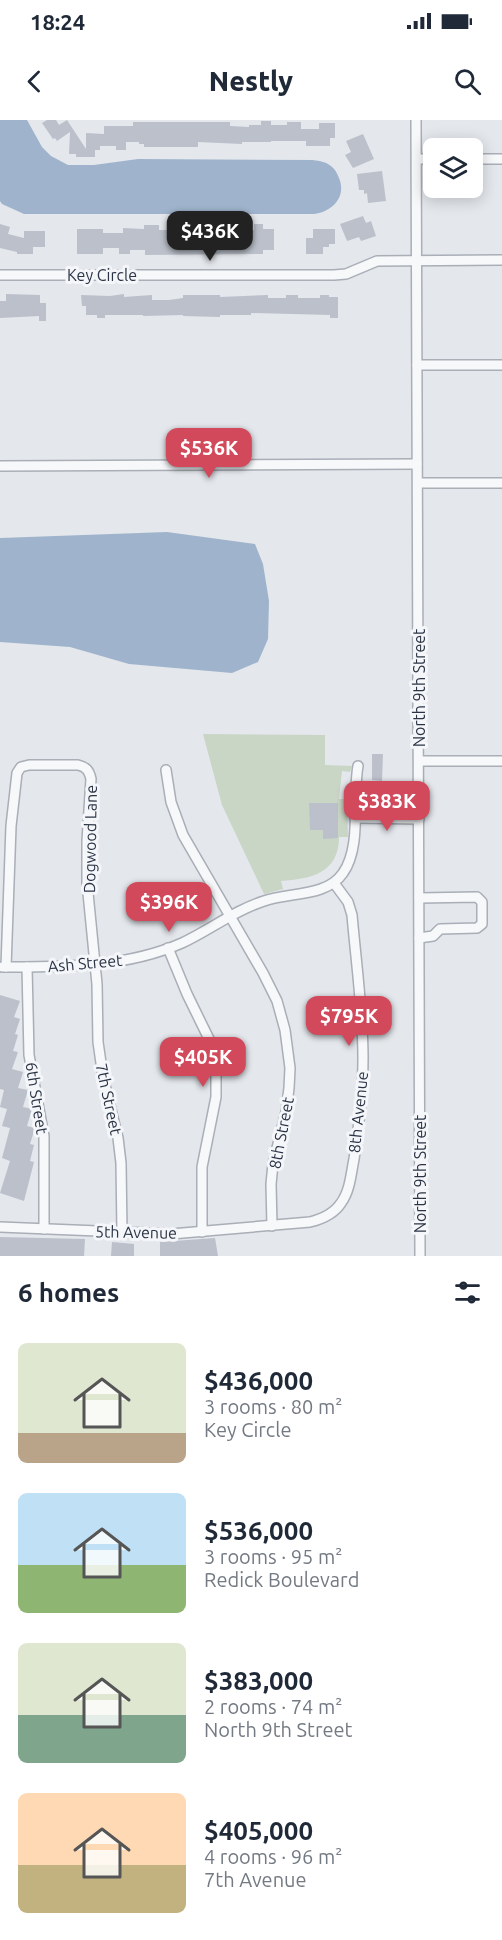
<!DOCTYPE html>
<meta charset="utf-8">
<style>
:root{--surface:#fff;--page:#f6f6f7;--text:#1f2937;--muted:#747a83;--accent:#d1495b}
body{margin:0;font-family:Ubuntu,sans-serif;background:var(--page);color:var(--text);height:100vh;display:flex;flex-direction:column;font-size:22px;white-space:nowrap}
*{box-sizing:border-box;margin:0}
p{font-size:20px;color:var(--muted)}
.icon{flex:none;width:33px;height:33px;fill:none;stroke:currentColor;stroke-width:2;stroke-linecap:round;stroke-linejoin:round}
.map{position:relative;height:1136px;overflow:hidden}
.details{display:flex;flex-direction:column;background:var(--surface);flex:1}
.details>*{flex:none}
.tools{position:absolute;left:423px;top:18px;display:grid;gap:12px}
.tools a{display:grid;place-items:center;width:60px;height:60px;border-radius:9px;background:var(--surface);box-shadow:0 3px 15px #0003;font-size:30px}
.price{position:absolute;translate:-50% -51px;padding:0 14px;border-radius:12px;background:var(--accent);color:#fff;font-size:20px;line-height:39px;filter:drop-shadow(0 2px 3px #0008)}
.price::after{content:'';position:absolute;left:50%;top:36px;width:18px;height:14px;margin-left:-9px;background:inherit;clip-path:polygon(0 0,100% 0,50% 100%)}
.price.current{background:#222;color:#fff}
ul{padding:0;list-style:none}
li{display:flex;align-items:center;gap:18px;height:150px;padding:0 18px}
li span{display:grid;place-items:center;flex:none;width:168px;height:120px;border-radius:9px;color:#555}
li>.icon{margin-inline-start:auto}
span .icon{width:72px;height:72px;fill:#fffc;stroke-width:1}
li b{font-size:26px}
h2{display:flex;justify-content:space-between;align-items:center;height:72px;padding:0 18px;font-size:26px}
.status{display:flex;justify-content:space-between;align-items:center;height:42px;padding:0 30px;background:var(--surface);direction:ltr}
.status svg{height:16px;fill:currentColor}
header{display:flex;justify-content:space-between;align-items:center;height:78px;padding:0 18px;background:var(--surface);font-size:27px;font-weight:800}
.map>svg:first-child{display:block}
.green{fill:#c9d6c5}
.water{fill:#9fb4cc}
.building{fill:#bbc0ca}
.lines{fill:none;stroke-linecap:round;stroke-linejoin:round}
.minor-casing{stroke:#a9aeb7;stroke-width:12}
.minor{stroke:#f7f8fa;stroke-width:9}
.labels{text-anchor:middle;stroke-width:6;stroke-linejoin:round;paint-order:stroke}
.street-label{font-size:16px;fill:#2b3445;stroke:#f4f6f9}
</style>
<div class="status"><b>18:24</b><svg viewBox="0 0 49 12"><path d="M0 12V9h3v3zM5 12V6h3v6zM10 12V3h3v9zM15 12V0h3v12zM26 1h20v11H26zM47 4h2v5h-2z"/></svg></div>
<header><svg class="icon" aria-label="back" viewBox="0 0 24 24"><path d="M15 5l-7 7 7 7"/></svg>Nestly<svg class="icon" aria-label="search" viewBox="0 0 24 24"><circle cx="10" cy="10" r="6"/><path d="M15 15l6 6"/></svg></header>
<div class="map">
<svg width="502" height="1136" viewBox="0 0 502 1136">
<rect width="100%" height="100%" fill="#e4e7ec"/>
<path class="green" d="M203 614 325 615V645L352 646 350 652 342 651 339 679H347L348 717H339C339 753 311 759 281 761L283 769 264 774 222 685Z"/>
<g class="water">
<path d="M0 0H27L42 27 51 36 68 45H94L138 39 313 40C320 41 326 42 331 46 335 49 337 53 339 58 347 77 332 92 314 94H24L2 84 0 81Z"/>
<path d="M167 412 255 424 263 444 269 481 268 519 258 542 232 553 129 544 70 527 0 522V418Z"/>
</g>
<g class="building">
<path d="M47 0H56L59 5 67 0 86 29V13L104 14V6H133V2H230V6L249 7V5H261V1H271V5H287V2H301V9H319V3H335V18H330V26H306V21H271V22H242V24L198 22V27H144V24H139V22H126V30H116V26H100V30H95V37H76V34H69L70 12 57 21 55 18 53 19 42 3Z"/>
<path d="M363 14 374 39 353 48 345 35 351 32 346 21Z"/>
<path d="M382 51 386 81 368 83 367 73 364 74V70H359L357 54Z"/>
<path d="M363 96 366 103 371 101 376 116 361 121 359 117 347 121 340 104Z"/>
<path d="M0 104 10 107 8 114 24 118V111H45V127H33V134H17V132L0 128Z"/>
<path d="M189 104V114L221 115V110H233V105H240V110H254V104H263V109H274V130H263V134L145 135V130H130V134H119V128H103V134H77V109H103V113H123V108L144 109V105H159V110H177V105Z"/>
<path d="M313 109H335V124H329V127H323V134H306V118H313Z"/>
<path d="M6 174 40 175V183H46V201H39V196L0 198V181H6Z"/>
<path d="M124 174V177L152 175V180H169L183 178V175H220V177L268 175V178H286V175H298V178H320V175H329V177H338V198H330V195L251 193V195H220V197L183 196V195L143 196V195H105V198H97V195H86V186H82L81 175 110 176Z"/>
<path d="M372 634H383L382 661 372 660Z"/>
<path d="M309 683H338V718L323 719V710H310Z"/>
<path d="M0 875 20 881 14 897 20 899 15 914 18 915 13 931 18 932 12 949 23 952 18 968 28 970 23 987 32 989 27 1006 35 1008 30 1024 34 1025 30 1041 34 1042 24 1081 0 1073 10 1041 2 1038 10 1008 2 1006 7 989 0 987 4 970 0 969Z"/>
<path d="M0 1117 85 1119 84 1136H0Z"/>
<path d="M215 1118 218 1136H160V1122Z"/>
<path d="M112 1122 134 1124V1136H111Z"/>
</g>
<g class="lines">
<g class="minor-casing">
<g id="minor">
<path d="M416 0 420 1136"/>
<path d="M417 39H434"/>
<path d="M472 39H502"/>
<path d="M0 155H334L346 154 377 141 502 140"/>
<path d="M417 245H502"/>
<path d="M0 346 417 344"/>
<path d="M418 363H502"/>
<path d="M419 641H502"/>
<path d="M166 650 171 682 183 715 263 853 277 881 285 910 290 948 289 968 286 992 273 1044 271 1064 272 1106"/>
<path d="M355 698 419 699"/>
<path d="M419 778 477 777 482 782V804L477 808 440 809 433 816 419 818"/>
<path d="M168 828 187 874 209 919 216 949V977L202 1047V1112"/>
<path d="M2 847C63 847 125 848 182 823 210 810 235 790 264 781 289 772 327 777 343 753 362 726 352 679 358 646"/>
<path d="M6 847 11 706 17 653 21 647 29 645H78C86 647 89 650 91 659L87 721V763L97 864 98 922 103 957 118 1018 121 1043 122 1113"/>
<path d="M27 847 29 935 44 1016V1109"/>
<path d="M0 1107 171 1114 310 1102C322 1099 334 1094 341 1083 350 1071 351 1054 354 1039 359 1006 363 972 363 938 363 890 356 842 352 795L348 782 334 763"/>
</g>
</g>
<use href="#minor" class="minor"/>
</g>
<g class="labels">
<g class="street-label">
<text x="102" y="161">Key Circle</text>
<text transform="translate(419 568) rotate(-90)" y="6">North 9th Street</text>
<text transform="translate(90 719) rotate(-89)" y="6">Dogwood Lane</text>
<text transform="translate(85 843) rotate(-5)" y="6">Ash Street</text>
<text transform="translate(37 978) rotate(81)" y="6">6th Street</text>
<text transform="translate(109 979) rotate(78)" y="6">7th Street</text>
<text transform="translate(358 992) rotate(-84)" y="6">8th Avenue</text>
<text transform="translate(281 1013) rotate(-79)" y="6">8th Street</text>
<text transform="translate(420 1054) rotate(-90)" y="6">North 9th Street</text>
<text transform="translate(136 1112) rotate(1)" y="6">5th Avenue</text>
</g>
</g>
</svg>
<div class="tools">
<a><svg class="icon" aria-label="layers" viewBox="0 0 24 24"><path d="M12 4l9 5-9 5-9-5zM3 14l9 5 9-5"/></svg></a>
</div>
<b class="price current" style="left:210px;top:142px">$436K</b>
<b class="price" style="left:209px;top:359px">$536K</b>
<b class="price" style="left:387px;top:712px">$383K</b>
<b class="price" style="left:169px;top:813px">$396K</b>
<b class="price" style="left:349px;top:927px">$795K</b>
<b class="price" style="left:203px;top:968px">$405K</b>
</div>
<section class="details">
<h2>6 homes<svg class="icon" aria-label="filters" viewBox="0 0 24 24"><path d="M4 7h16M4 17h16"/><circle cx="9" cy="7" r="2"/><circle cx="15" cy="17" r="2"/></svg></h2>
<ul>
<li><span style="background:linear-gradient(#dfe7d0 75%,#b9a48a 0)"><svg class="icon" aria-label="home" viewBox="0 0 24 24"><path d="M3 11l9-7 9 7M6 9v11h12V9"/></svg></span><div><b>$436,000</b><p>3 rooms · 80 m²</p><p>Key Circle</p></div></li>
<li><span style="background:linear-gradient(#bfe0f5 60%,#8fb573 0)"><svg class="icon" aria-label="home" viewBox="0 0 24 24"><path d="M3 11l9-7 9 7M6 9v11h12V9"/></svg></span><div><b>$536,000</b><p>3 rooms · 95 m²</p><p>Redick Boulevard</p></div></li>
<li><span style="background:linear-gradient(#dfe7d0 60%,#7fa58c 0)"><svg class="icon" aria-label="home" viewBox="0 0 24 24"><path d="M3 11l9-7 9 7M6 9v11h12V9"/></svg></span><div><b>$383,000</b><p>2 rooms · 74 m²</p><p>North 9th Street</p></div></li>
<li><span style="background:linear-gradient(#ffd9b3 60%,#c2b280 0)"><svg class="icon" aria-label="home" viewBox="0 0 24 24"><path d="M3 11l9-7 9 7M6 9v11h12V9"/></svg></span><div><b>$405,000</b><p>4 rooms · 96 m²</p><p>7th Avenue</p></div></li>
</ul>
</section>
